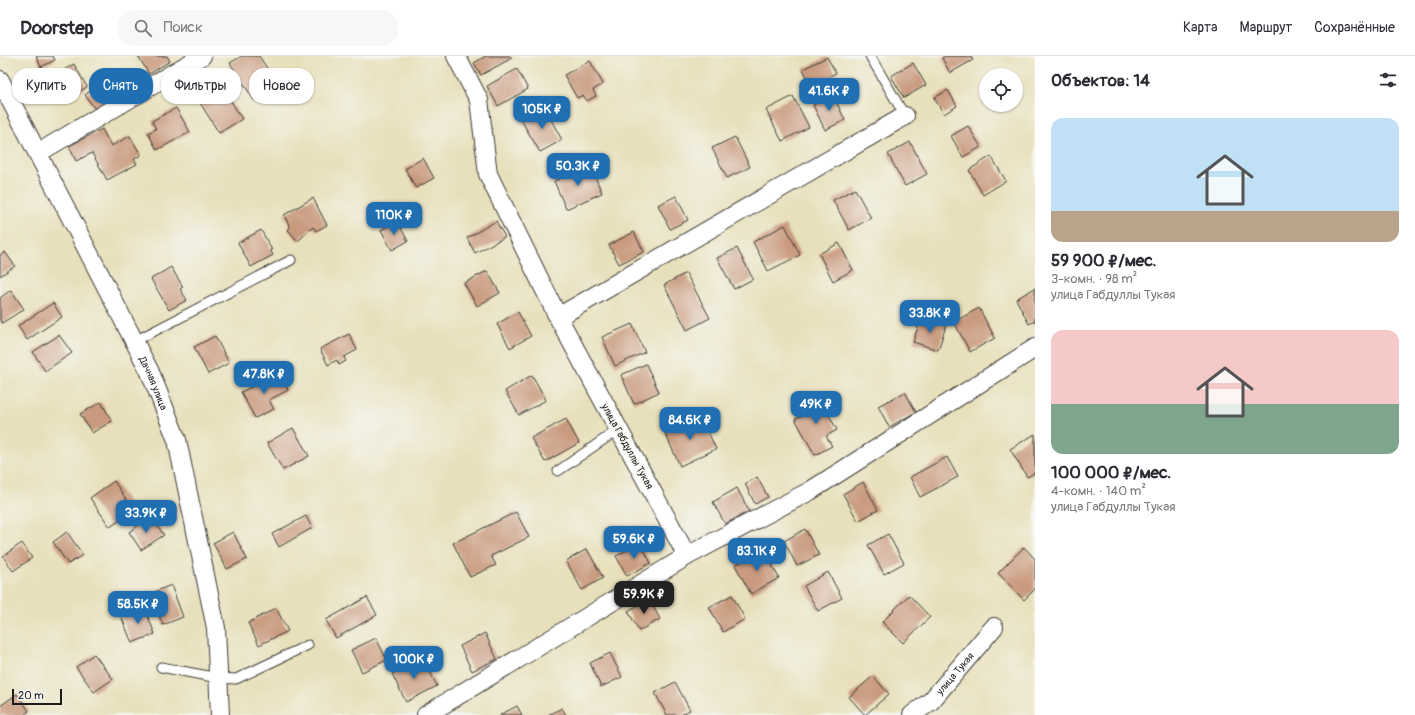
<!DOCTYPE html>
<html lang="ru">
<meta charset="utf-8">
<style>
:root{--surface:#fff;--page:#f7f7f7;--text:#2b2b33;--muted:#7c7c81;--line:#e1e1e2;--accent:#1f6fb2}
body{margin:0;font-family:Pangolin,sans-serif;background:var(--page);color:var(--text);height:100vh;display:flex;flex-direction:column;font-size:15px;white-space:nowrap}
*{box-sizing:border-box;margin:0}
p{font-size:13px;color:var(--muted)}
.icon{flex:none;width:22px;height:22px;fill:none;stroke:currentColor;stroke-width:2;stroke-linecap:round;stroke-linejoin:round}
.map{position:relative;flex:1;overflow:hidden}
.sheet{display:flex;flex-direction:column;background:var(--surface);width:380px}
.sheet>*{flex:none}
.top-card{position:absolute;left:12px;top:12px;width:380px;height:36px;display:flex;gap:8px}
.controls{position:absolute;left:979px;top:12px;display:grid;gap:8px}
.controls a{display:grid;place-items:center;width:44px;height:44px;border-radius:50%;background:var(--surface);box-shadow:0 1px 3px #0004;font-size:20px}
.scale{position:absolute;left:12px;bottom:10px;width:50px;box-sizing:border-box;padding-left:4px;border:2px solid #1c1c1c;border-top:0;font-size:11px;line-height:14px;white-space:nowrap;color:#1c1c1c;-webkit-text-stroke:3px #f6f6f2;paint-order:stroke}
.price{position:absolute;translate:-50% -34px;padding:0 9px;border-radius:8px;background:var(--accent);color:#fff;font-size:13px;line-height:26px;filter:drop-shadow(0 1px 2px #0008)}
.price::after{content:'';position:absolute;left:50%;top:24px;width:12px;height:9px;margin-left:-6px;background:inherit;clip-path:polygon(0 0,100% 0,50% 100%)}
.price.on{background:#222;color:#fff}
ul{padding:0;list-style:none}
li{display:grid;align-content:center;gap:8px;height:212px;padding:0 16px}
li span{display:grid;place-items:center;height:124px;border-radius:12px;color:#555}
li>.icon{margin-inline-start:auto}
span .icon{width:72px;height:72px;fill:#fffc;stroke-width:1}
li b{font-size:17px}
h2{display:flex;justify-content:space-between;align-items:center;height:48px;padding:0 16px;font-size:17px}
.chip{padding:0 14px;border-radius:16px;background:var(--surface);box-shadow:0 1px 3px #0004;font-size:14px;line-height:36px}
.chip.on{background:var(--accent);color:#fff}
header{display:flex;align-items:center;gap:24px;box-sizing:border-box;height:56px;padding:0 20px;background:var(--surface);border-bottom:1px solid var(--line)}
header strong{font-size:19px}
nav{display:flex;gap:22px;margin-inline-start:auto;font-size:14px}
.search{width:280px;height:36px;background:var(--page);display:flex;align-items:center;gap:10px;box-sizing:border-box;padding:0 14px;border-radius:16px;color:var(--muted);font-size:15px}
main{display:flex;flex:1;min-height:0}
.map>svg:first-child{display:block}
.building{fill:#c99a7e}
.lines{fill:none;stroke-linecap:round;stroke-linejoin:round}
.lane-casing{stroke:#3b3934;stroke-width:11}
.street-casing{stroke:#3b3934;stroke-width:20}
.lane{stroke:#fff;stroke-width:9}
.street{stroke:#fff;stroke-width:18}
.labels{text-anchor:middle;stroke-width:3.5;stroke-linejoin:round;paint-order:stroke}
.street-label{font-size:10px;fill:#1c1c1c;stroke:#f6f6f2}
</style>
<header>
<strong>Doorstep</strong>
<div class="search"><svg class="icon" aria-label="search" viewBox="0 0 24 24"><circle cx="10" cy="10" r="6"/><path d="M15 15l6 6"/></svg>Поиск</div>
<nav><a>Карта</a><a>Маршрут</a><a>Сохранённые</a></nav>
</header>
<main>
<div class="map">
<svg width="1035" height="659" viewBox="0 0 1035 659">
<rect width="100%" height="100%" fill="#f6f6f2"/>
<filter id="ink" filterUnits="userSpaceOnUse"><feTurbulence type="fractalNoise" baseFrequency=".025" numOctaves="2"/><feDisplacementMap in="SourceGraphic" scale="8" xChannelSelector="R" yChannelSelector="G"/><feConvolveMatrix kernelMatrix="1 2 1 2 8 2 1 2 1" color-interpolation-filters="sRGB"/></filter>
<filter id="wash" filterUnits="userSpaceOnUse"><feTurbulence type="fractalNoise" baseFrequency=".012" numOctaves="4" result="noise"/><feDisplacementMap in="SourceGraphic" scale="16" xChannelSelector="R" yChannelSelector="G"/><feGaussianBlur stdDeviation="0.9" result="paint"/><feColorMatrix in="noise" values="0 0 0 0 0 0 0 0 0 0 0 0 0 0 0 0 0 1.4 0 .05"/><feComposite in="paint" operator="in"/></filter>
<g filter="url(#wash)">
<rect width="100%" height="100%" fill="#e8e0bb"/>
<g id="blocks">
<g class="building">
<path d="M36 0H53L55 4 41 11Z"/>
<path d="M138 0H167L170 5 149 18Z"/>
<path d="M242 0H259L278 29 254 44 230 7Z"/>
<path d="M486 0H510L512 2 481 19 474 7Z"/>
<path d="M945 0H970L973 4 950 17 942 2Z"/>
<path d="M827 1 836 17 811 30 803 13Z"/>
<path d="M590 5 603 28 593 34 596 40 587 45 583 39 577 42 564 19Z"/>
<path d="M913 7 926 29 904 42 891 20Z"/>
<path d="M74 8 87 31 63 45 54 27 60 24 57 18Z"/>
<path d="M517 13 528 33 498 50 487 30Z"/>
<path d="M218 24 242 63 219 77 195 39Z"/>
<path d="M104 25 116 42 97 56 85 39Z"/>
<path d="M948 34 957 50 944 58 934 42Z"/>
<path d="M833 39 845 64 825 74 813 49Z"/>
<path d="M793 40 809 71 782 85 766 54Z"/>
<path d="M544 51 562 84 540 96 521 64Z"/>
<path d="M176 52 190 76 157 94 148 77 156 73 152 65Z"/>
<path d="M968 70 981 91 963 101 951 80Z"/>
<path d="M102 73 111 90 130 80 141 99 134 103 137 108 107 124 92 97 76 105 69 90Z"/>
<path d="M735 81 750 111 727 122 712 92Z"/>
<path d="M910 86 927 118 905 130 888 98Z"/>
<path d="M991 100 1006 125 983 139 969 114Z"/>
<path d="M423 102 434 122 416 132 405 113Z"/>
<path d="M590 109 602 137 566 153 554 125Z"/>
<path d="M855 133 871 162 849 174 833 144Z"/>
<path d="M676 140 688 164 670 173 658 149Z"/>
<path d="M313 142 327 169 316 175 313 171 298 185 288 174 290 171 284 159Z"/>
<path d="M397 165 408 185 392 194 381 174Z"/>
<path d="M496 165 505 181 475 197 467 182Z"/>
<path d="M785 169 800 199 768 215 753 186Z"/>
<path d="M261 174 272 194H270L273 199 251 211 238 187Z"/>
<path d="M634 176 644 196 619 208 609 189Z"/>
<path d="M839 187 853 214 833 225 819 198Z"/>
<path d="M737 192 753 223 734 233 717 202Z"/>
<path d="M5 196 15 210 0 220V199Z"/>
<path d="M171 211 183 231 180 233 187 244 169 254 151 223Z"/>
<path d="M487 215 500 237 477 250 464 227Z"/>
<path d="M686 217 710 262 687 274 664 229Z"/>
<path d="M1035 232V265L1029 268 1016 243Z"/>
<path d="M11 234 24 253 2 267 0 264V242Z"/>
<path d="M53 247 62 261 27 284 18 270Z"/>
<path d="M979 252 995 282 970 296 954 266Z"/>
<path d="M518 256 531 280 510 292 497 268Z"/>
<path d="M921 262 946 270 938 294 913 286Z"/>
<path d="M632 268 645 296 615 310 602 281Z"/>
<path d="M349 278 357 294 344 301 346 305 339 309 337 304 328 309 320 293Z"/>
<path d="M59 279 72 297 45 315 33 296Z"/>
<path d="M215 280 229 307 208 318 194 291Z"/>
<path d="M646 308 659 336 634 348 621 319Z"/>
<path d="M279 317 288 334 269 344 274 353 255 362 241 336Z"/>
<path d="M532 319 546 344 519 359 505 335Z"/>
<path d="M905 336 916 356 889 371 878 350Z"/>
<path d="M819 340 837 374 826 380 832 390 815 399 795 363 803 359 799 351Z"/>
<path d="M101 346 112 365 92 377 80 358Z"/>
<path d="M701 361 716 393 680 410 665 377Z"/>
<path d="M566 363 579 387 545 406 531 382Z"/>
<path d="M293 372 309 400 283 414 267 387Z"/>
<path d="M1035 378V417L1027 421 1010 393Z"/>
<path d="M947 401 958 421 920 441 910 421Z"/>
<path d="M757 421 768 441 755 448 745 428Z"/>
<path d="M114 425 134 455 110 471 90 442Z"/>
<path d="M863 426 878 454 858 465 843 438Z"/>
<path d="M737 432 749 455 725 468 713 446Z"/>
<path d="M516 456 529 481 491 500 496 509 470 521 453 487Z"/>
<path d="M306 460 312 472 279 491 272 478Z"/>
<path d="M151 461 164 479 141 494 129 476Z"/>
<path d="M805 473 819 499 797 510 784 485Z"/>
<path d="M67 476 83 499 68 508 53 486Z"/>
<path d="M233 476 247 503 227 513 213 487Z"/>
<path d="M888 478 904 507 884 518 868 489Z"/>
<path d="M22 487 32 502 13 515 3 500Z"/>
<path d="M640 487 651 507 627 520 616 500Z"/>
<path d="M1024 491 1035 503V533L1024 544 998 517Z"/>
<path d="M587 493 603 522 582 534 566 505Z"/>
<path d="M764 494 779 522 751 538 735 509Z"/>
<path d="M828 516 842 542 818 555 804 530Z"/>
<path d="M171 529 183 561 163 569 150 538Z"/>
<path d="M732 539 745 563 723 576 709 551Z"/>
<path d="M909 539 930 561 903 587 882 566Z"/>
<path d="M367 541 377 559 336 582 326 564Z"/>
<path d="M649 543 660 563 639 575 628 555Z"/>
<path d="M144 551 155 578 132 587 121 560Z"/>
<path d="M276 552 288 575 259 589 248 567Z"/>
<path d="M485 577 497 603 472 615 460 590Z"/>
<path d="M376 582 387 604 362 616 351 594Z"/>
<path d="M610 597 622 621 601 631 590 607Z"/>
<path d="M94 598 113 623 94 636 76 611Z"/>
<path d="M423 602 437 630 406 646 392 618Z"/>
<path d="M873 620 889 638 865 659 849 641Z"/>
<path d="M675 626 690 654 681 659H667L655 637Z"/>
<path d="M17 638 29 655 24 659H0V650Z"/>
<path d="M517 650 522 659H500Z"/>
<path d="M562 652 566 659H548Z"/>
</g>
</g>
</g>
<g filter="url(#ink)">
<use href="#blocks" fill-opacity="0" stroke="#3b3934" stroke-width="1"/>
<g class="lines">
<g class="lane-casing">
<g id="lane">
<path d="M870 0 905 60"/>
<path d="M135 285 291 204"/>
<path d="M558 415 619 373"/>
<path d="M161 611 218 622 236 623 308 589"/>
</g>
</g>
<g class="street-casing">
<g id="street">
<path id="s1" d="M0 24 150 316 177 384 216 572 220 659"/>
<path d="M38 97 202 0"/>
<path d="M558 261 905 60"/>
<path d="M687 500 810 435 1035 292"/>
<path d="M426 659 687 500 558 261 488 118 479 44 456 0"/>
<path id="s2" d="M912 659 931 645 994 571"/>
</g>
</g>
<use href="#lane" class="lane"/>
<use href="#street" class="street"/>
</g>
</g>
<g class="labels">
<g class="street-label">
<text dy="4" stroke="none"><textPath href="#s1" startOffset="340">Дачная улица</textPath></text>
<text transform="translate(628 390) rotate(61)" y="4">улица Габдуллы Тукая</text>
<text dy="4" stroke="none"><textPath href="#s2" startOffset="60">улица Тукая</textPath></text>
</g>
</g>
</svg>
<div class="controls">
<a><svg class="icon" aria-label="locate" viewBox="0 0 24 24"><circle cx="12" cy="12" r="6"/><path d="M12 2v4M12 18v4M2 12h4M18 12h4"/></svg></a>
</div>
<div class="scale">20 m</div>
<b class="price" style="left:829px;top:56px">41.6K ₽</b>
<b class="price" style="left:542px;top:74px">105K ₽</b>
<b class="price" style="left:578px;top:131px">50.3K ₽</b>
<b class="price" style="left:394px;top:180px">110K ₽</b>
<b class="price" style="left:930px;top:278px">33.8K ₽</b>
<b class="price" style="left:264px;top:339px">47.8K ₽</b>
<b class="price" style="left:816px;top:369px">49K ₽</b>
<b class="price" style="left:690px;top:385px">84.6K ₽</b>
<b class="price" style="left:146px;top:478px">33.9K ₽</b>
<b class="price" style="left:634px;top:504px">59.6K ₽</b>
<b class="price" style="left:757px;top:516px">83.1K ₽</b>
<b class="price on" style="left:644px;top:559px">59.9K ₽</b>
<b class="price" style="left:138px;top:569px">58.5K ₽</b>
<b class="price" style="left:414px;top:624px">100K ₽</b>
<div class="top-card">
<a class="chip">Купить</a>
<a class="chip on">Снять</a>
<a class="chip">Фильтры</a>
<a class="chip">Новое</a>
</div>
</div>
<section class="sheet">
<h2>Объектов: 14<svg class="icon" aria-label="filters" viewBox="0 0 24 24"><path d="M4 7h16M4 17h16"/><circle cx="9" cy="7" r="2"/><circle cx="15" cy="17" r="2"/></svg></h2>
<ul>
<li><span style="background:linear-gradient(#bfe0f5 75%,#b9a48a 0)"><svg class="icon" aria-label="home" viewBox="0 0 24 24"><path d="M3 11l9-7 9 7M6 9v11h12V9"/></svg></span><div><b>59 900 ₽/мес.</b><p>3-комн. · 98 m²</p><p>улица Габдуллы Тукая</p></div></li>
<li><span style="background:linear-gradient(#f6c9c9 60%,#7fa58c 0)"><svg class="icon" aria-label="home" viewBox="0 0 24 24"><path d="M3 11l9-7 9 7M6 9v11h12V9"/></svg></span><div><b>100 000 ₽/мес.</b><p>4-комн. · 140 m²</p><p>улица Габдуллы Тукая</p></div></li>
</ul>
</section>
</main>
